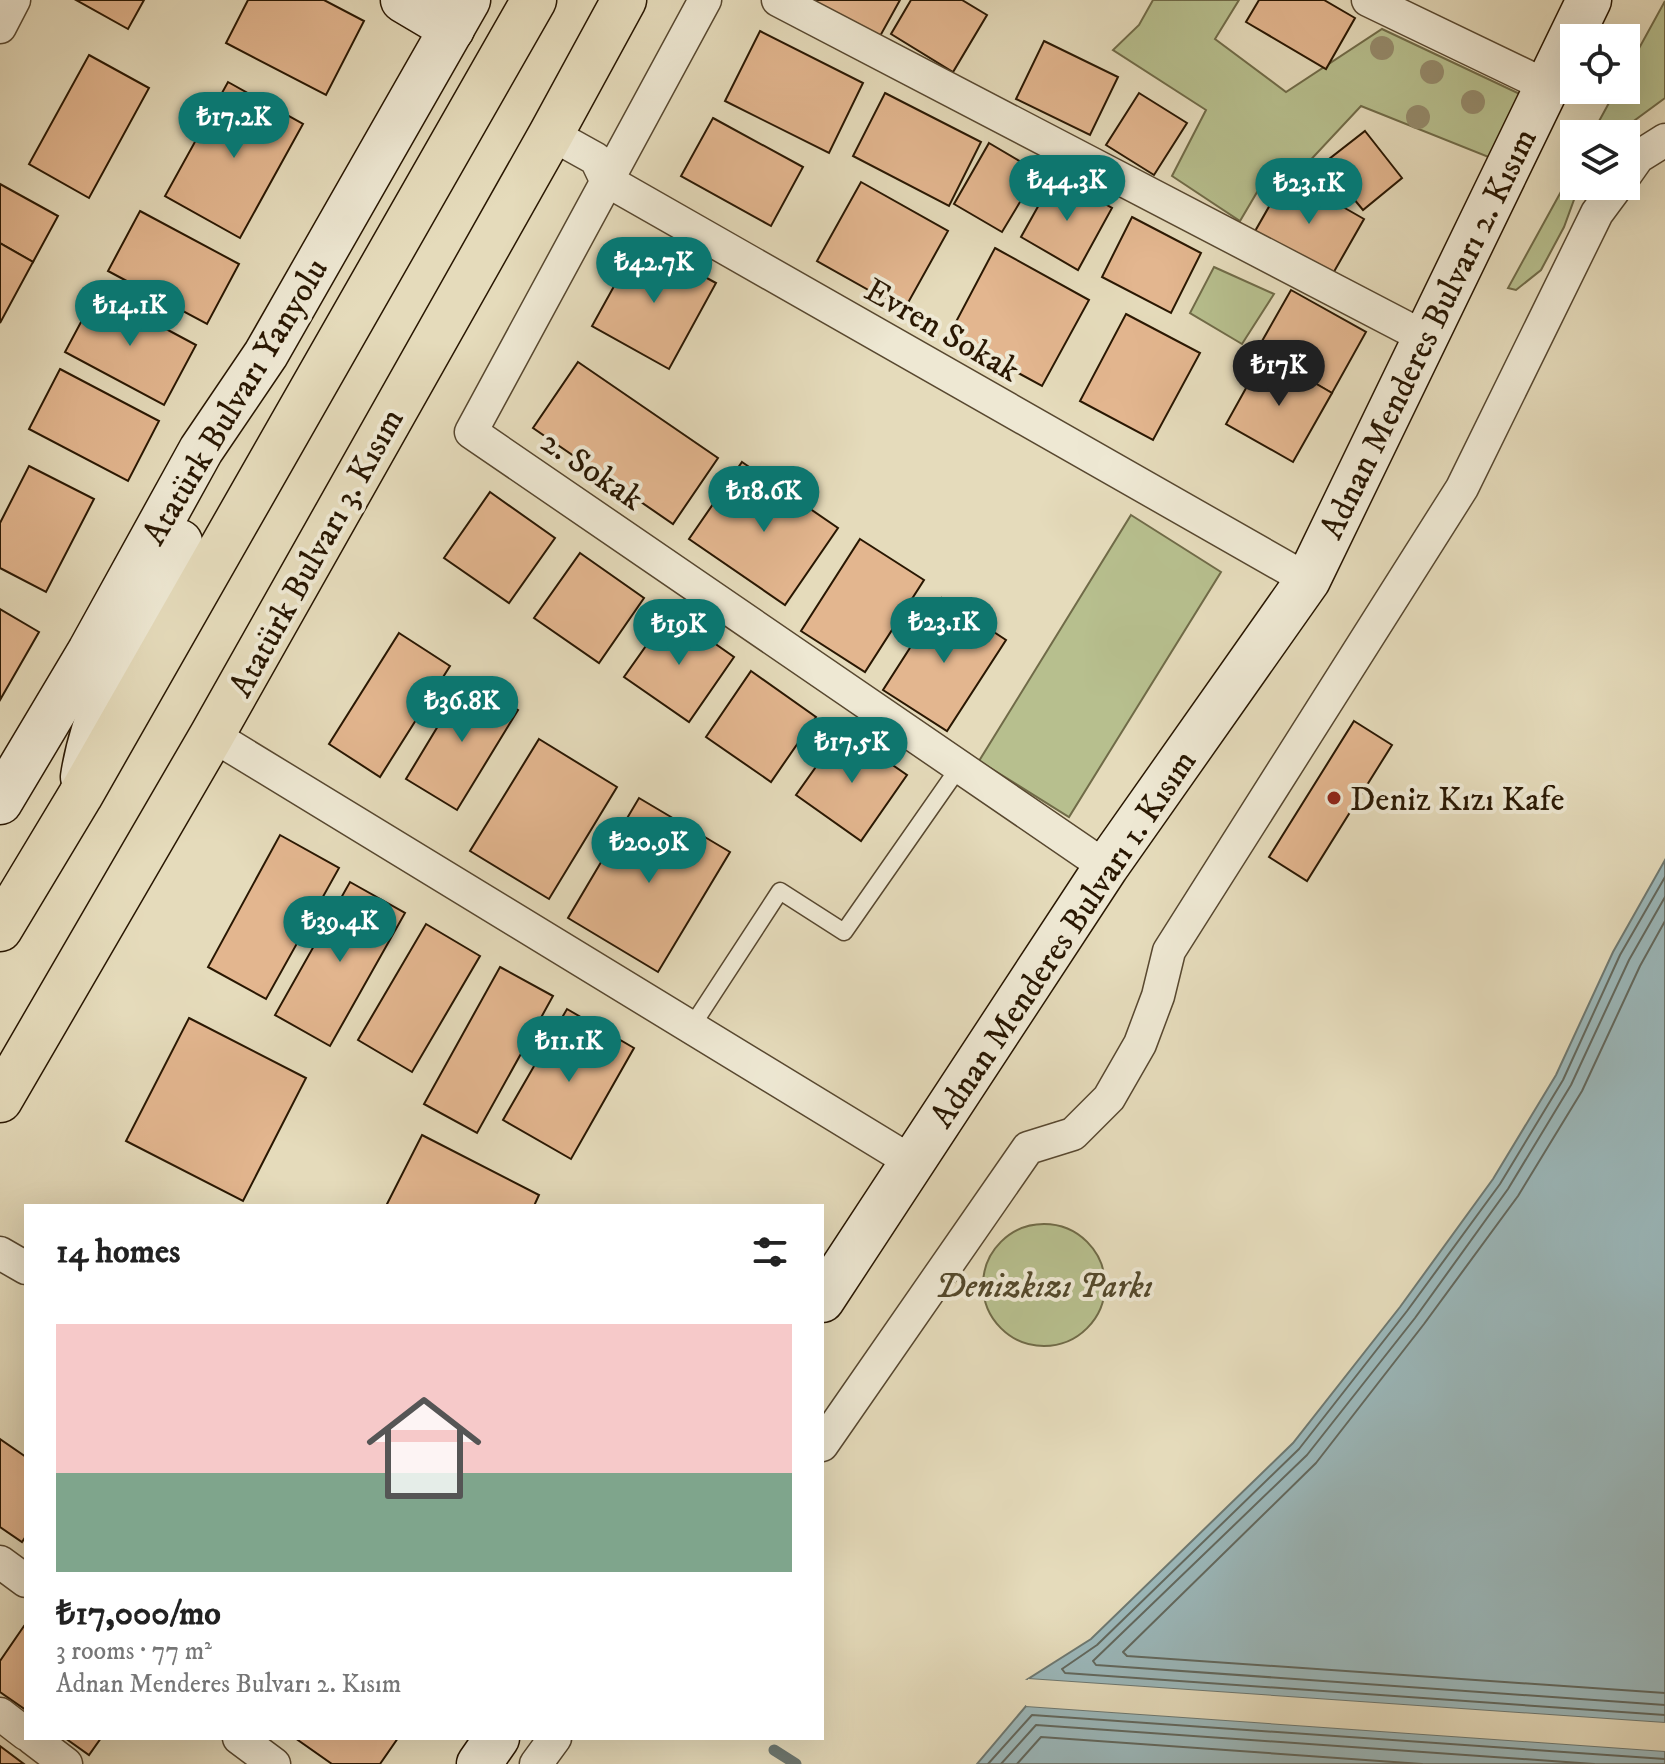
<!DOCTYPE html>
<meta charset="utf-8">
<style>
:root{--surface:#fff;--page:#f2f2f2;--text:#222;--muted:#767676;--accent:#0f766e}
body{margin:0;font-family:"IM FELL DW Pica",serif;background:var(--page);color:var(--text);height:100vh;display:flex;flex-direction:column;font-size:30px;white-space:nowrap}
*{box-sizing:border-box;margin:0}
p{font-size:26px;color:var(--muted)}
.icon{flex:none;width:44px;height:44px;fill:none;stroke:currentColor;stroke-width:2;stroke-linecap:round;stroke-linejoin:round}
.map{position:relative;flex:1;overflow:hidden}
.sheet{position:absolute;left:24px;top:1204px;width:800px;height:536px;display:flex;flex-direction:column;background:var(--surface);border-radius:0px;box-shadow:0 8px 32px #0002}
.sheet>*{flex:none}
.buttons{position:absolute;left:1560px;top:24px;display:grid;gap:16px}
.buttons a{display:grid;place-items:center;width:80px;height:80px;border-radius:0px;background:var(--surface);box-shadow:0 8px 32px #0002;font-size:40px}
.price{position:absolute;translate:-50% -68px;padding:0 18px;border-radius:28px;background:var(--accent);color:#fff;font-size:26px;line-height:52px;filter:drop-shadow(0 2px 4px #0008)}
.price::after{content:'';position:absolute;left:50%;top:48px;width:24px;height:18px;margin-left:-12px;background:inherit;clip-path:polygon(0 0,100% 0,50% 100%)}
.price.current{background:#222;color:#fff}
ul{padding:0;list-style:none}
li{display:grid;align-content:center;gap:16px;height:424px;padding:0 32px}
li span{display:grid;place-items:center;height:248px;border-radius:0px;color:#555}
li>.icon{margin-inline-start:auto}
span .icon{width:144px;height:144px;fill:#fffc;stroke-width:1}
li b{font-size:34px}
h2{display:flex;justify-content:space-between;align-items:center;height:96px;padding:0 32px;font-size:34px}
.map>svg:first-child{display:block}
.green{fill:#b7bf8e;stroke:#706b48;stroke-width:2}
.water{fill:#9bb8bb;stroke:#6d7871;stroke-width:2}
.pier{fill:#e5dbbb}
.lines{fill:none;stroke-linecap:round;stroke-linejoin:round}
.shore{stroke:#62685e;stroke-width:2}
.stream{stroke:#6d7871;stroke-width:11}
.building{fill:#e3b68f;stroke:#291702;stroke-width:2}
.lane-casing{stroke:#584830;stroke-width:19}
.street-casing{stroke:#584830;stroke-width:35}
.secondary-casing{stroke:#291702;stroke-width:47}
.highway-casing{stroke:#291702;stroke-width:47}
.lane{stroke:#eee8d3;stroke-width:16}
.street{stroke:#eee8d3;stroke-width:32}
.secondary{stroke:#eee8d3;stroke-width:44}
.highway{stroke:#e5dbbb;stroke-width:44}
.tree{fill:#958b6c}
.poi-dot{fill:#8f2418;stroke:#eee8d3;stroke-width:3}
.labels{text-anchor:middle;stroke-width:8;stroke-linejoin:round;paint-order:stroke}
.street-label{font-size:34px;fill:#291702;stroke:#eee8d3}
.poi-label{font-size:34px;fill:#291702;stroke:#eee8d3;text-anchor:start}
.park-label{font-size:34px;font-style:italic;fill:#54492c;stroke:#eee8d3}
</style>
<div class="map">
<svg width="1665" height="1764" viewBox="0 0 1665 1764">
<rect width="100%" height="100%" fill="#e5dbbb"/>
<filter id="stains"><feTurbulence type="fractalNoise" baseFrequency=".0025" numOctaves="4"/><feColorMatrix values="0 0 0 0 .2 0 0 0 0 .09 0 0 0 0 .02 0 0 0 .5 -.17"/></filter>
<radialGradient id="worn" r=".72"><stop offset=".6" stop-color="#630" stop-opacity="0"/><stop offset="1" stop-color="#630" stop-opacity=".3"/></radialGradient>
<g class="green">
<path d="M1153 0H1239L1215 39 1286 92 1382 29 1522 95 1491 158 1361 106 1304 167 1273 165 1240 221 1172 176 1206 110 1113 50 1139 25Z"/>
<path d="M1665 1V98L1616 134H1592L1616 90H1626V72Z"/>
<path d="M1574 168V186H1579L1564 227 1541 270 1516 290 1508 288Z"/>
<path d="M1214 267 1274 294 1242 344 1190 313Z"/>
<path d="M1131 515 1221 572 1069 817 979 761Z"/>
<circle cx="1044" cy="1285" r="61"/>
</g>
<g class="water">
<path d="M1665 860V1723L1028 1679 1091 1639 1293 1443 1400 1307 1493 1179 1556 1075 1613 952Z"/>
<path d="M1026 1706 1665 1751V1764H977Z"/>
</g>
<g class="pier">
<path d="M1028 1679 1665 1723V1727L1028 1683Z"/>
<path d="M1027 1702 1665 1747V1751L1026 1706Z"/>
</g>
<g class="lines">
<g class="shore">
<path d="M1665 877 1620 955 1563 1080 1500 1184 1407 1311 1299 1449 1097 1645 1062 1669 1065 1673 1665 1715"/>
<path d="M1665 897 1629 960 1571 1085 1508 1189 1415 1318 1307 1455 1093 1661 1096 1665 1665 1705"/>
<path d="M1665 921 1640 966 1582 1091 1518 1196 1424 1324 1316 1463 1123 1652 1127 1656 1665 1693"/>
<path d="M988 1764 1032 1715 1665 1759"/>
<path d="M1001 1764 1036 1725 1594 1764"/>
<path d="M1017 1764 1041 1737 1422 1764"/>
</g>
<path class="stream" d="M774 1750 796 1764"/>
</g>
<g class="building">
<path d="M76 0H144L128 29Z"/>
<path d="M248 0H324L364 21 326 95 226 43Z"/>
<path d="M809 0H900L879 38Z"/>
<path d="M911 0H962L987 15 953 72 891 34Z"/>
<path d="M1259 0H1324L1355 18 1326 69 1246 22Z"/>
<path d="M760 31 863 83 829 153 725 101Z"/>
<path d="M1044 41 1118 77 1090 135 1016 99Z"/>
<path d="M89 55 149 88 89 198 29 164Z"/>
<path d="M228 82 303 124 240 238 165 196Z"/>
<path d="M885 93 981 142 949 206 853 156Z"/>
<path d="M1139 93 1187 123 1154 175 1106 145Z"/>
<path d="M713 118 803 167 771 226 681 176Z"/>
<path d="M1365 131 1402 178 1363 210 1324 163Z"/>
<path d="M989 143 1038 172 1002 232 954 204Z"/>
<path d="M1287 175 1364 219 1331 277 1254 233Z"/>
<path d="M1055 176 1112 208 1078 270 1021 237Z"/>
<path d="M861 182 948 231 904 310 817 261Z"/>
<path d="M0 184 58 216 33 262 0 243Z"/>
<path d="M140 211 239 264 207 324 108 271Z"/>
<path d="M1132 217 1201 253 1171 313 1102 277Z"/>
<path d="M639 241 716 283 669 369 592 326Z"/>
<path d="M0 243 33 262 0 323Z"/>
<path d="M995 248 1089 300 1042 386 949 335Z"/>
<path d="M1291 290 1366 332 1332 393 1257 350Z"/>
<path d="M97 292 196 345 164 405 65 352Z"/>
<path d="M1126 314 1200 353 1153 440 1080 401Z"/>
<path d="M1265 354 1332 393 1293 462 1226 424Z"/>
<path d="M578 362 718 458 673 524 533 428Z"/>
<path d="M60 369 159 421 128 481 29 429Z"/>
<path d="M742 462 838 528 785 605 689 539Z"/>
<path d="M29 466 94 499 46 592 0 568V523Z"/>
<path d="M490 492 555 538 509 603 444 558Z"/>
<path d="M860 539 924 580 865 672 801 631Z"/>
<path d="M580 553 644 598 599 663 534 618Z"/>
<path d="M942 598 1006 640 947 731 883 690Z"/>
<path d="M0 609 39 632 0 700Z"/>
<path d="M670 612 734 657 689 722 624 677Z"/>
<path d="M399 633 450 666 380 777 329 744Z"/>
<path d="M751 671 816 717 771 782 706 737Z"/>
<path d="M467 678 518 710 457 810 406 779Z"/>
<path d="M1354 721 1392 745 1307 881 1269 857Z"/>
<path d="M842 730 907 775 861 841 796 795Z"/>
<path d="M539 739 617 787 549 899 470 851Z"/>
<path d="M639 798 730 852 658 972 568 918Z"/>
<path d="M280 835 339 868 266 999 208 967Z"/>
<path d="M350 882 405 913 330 1046 275 1015Z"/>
<path d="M426 924 480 956 412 1072 358 1040Z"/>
<path d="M500 967 553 996 477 1133 424 1104Z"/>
<path d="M567 1009 634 1048 571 1159 503 1120Z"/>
<path d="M189 1018 306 1078 243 1201 126 1141Z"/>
<path d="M422 1135 539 1195 534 1206H386Z"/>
<path d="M0 1439 26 1457V1536L22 1542 0 1527Z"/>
<path d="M24 1626 26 1627V1710L0 1692V1661Z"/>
<path d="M65 1738H101L89 1755Z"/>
<path d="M295 1738H398L380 1764H332Z"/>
<path d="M0 1746 24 1764H0Z"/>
</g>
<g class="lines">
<g class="lane-casing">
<path id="lane" d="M690 1029 780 891 844 932 960 766"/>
</g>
<g class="street-casing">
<g id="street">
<path d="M705 0 471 432 1106 867"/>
<path d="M778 0 1424 337"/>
<path d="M1368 0 1547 86"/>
<path d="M0 27 14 0"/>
<path d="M551 134 596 159 606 180 1308 580"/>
<path d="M1626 174 1638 157 1665 140"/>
<path d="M212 735 912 1162"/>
<path d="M0 1253 26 1268"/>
<path d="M822 1445 1028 1148 1073 1134 1109 1098 1140 1044 1158 996 1169 951 1462 488 1597 213 1617 186"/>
<path d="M0 1562 26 1581"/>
<path d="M0 1714 26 1734"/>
<path d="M32 1738 66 1764"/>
<path d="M239 1738 274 1764"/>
<path d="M536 1764 555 1738"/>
</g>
</g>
<g class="secondary-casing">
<g id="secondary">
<path d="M403 0 452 29"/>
<path d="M83 777C95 696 146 616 180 542"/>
<path d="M0 802 90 651 201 450 266 354 468 0"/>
<path d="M822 1300 1106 867 1308 580 1589 0"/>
<path d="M479 1764 497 1738"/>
</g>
</g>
<g class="highway-casing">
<g id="highway">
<path d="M0 929 80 796 534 0"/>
<path d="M0 1100 212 735 551 134 624 0"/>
</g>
</g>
<use href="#lane" class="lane"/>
<use href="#street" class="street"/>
<use href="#secondary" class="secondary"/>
<use href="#highway" class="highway"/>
</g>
<g class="tree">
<circle cx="1382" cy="48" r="12"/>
<circle cx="1432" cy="72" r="12"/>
<circle cx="1473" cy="102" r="12"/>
<circle cx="1418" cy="117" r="12"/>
</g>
<circle class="poi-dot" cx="1334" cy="798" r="8"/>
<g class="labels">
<g class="street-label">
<text transform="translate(943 329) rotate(30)" y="12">Evren Sokak</text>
<text transform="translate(1427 333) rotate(-64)" y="12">Adnan Menderes Bulvarı 2. Kısım</text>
<text transform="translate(234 401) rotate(-59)" y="12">Atatürk Bulvarı Yanyolu</text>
<text transform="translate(593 469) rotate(34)" y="12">2. Sokak</text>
<text transform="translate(315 552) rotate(-61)" y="12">Atatürk Bulvarı 3. Kısım</text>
<text transform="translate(1062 938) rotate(-56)" y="12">Adnan Menderes Bulvarı 1. Kısım</text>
</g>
<g class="poi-label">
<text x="1350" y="810">Deniz Kızı Kafe</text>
</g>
<g class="park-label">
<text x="1044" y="1297">Denizkızı Parkı</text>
</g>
</g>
<rect width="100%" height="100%" filter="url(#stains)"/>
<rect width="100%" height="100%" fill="url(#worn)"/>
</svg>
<div class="buttons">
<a><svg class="icon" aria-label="locate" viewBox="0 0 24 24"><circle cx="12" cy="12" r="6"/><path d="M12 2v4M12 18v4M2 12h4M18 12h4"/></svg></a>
<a><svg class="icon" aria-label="layers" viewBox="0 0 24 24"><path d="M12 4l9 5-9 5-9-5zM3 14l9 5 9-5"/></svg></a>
</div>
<b class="price" style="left:234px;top:160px">₺17.2K</b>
<b class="price" style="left:1067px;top:223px">₺44.3K</b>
<b class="price" style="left:1309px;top:226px">₺23.1K</b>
<b class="price" style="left:654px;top:305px">₺42.7K</b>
<b class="price" style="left:130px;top:348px">₺14.1K</b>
<b class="price current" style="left:1279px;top:408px">₺17K</b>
<b class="price" style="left:764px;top:534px">₺18.6K</b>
<b class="price" style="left:944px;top:665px">₺23.1K</b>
<b class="price" style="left:679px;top:667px">₺19K</b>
<b class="price" style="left:462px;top:744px">₺36.8K</b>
<b class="price" style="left:852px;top:785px">₺17.5K</b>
<b class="price" style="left:649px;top:885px">₺20.9K</b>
<b class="price" style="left:340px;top:964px">₺39.4K</b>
<b class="price" style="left:569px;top:1084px">₺11.1K</b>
<section class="sheet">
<h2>14 homes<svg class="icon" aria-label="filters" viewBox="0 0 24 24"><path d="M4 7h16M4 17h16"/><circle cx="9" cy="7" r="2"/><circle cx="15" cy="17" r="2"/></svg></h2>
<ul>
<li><span style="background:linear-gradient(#f6c9c9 60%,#7fa58c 0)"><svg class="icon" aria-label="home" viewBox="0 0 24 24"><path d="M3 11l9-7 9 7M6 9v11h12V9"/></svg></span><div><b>₺17,000/mo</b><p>3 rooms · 77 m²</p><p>Adnan Menderes Bulvarı 2. Kısım</p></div></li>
</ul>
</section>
</div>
